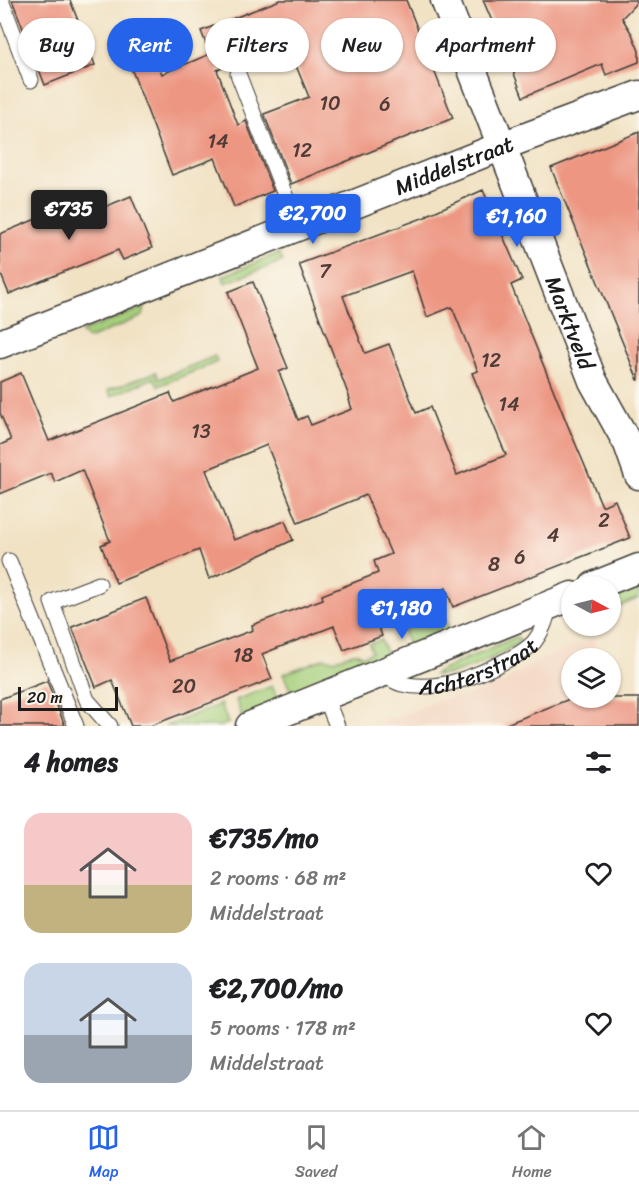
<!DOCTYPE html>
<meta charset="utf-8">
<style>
:root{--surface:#fff;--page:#f2f2f2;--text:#202124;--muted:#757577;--line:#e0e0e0;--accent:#2563eb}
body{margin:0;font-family:Sriracha,sans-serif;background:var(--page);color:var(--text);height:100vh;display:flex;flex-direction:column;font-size:22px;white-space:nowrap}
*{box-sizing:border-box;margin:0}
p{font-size:20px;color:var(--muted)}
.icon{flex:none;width:33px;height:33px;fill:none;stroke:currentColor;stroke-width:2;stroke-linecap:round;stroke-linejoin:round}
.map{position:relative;height:726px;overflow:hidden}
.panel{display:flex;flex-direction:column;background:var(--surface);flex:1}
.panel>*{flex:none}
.banner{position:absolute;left:18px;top:18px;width:603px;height:54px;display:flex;gap:12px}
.needle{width:39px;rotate:97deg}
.fabs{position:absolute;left:561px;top:576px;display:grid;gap:12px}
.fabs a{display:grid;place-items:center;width:60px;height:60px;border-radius:50%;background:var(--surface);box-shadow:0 2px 4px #0004;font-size:30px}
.scale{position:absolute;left:18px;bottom:15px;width:100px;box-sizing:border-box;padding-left:6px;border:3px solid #1c1c1c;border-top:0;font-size:16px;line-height:21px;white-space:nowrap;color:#1c1c1c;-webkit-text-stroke:4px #fbf7ec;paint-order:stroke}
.price{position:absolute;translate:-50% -51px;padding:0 14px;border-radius:6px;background:var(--accent);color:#fff;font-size:20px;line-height:39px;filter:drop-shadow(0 2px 3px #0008)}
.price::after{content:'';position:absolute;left:50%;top:36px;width:18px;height:14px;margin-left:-9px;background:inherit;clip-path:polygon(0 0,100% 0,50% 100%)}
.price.on{background:#222;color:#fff}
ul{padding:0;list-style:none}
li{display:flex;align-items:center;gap:18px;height:150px;padding:0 24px}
li span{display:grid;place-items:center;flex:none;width:168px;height:120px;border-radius:18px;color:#555}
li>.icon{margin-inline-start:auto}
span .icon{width:72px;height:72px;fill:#fffc;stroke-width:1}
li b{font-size:26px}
h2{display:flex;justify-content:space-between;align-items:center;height:72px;padding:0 24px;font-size:26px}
.chip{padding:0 21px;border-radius:27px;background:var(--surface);box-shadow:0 2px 4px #0004;font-size:21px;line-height:54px}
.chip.on{background:var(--accent);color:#fff}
.tabs{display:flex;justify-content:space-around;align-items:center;height:84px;border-top:2px solid var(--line);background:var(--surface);font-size:16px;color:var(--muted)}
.tabs a{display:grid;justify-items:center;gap:3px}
.tabs .on{color:var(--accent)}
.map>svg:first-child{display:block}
.built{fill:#f3d4bf}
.green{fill:#a5cf7b;stroke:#60764c;stroke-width:1.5}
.building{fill:#ed9783;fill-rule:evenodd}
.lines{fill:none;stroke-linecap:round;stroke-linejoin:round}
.service-casing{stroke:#3c3a35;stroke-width:17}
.minor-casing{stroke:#3c3a35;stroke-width:31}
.service{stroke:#fff;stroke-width:15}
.minor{stroke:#fff;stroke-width:28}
.labels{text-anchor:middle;stroke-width:5;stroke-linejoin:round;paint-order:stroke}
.number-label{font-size:20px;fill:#503b36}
.street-label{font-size:22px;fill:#1c1c1c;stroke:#fbf7ec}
</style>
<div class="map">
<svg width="639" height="726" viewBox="0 0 639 726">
<rect width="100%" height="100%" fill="#fbf7ec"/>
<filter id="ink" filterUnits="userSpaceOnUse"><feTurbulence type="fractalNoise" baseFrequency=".0167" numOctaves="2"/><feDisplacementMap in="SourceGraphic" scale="12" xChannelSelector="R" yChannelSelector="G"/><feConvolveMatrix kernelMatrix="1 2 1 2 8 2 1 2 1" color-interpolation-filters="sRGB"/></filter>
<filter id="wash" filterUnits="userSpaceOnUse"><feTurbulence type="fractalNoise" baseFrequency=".008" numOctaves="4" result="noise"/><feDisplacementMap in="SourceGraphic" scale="24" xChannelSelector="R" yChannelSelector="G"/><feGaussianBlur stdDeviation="1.35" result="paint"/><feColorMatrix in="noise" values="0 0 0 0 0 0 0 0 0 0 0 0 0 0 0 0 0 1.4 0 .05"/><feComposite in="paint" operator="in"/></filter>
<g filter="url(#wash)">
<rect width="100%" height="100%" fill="#f1e2c4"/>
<path class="built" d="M593 639 601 658H572V698H610L611 682 628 726H373L440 700 466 695 484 690 507 680 535 662Z"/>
<g class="green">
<path d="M279 253 283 261 225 283 223 276Z"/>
<path d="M145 307 143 316 88 339 81 332Z"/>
<path d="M215 356 217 362 158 386 154 378 111 396 108 390 156 372 159 379Z"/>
<path d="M639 588V598L611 610V600Z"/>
<path d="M444 615 451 633 433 639 430 636 408 645 403 630Z"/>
<path d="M516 637 520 639V642C500 655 457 678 434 675 441 669 449 669 456 663Z"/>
<path d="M381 640 388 658 293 696 283 674 325 658 333 660 353 653H358L363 656 372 652 369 644Z"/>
<path d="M272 686 278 699 266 703 267 707 242 717 236 700Z"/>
<path d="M221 704 228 723 221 726H165Z"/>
</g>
<g id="blocks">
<g class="building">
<path d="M12 0H70L95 65 45 85Z"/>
<path d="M280 0H406L453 118 291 184 264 114 309 97 287 44 217 70 238 125 246 121 273 191 234 207 215 158 172 175 118 34 141 24 162 74 210 54 201 31Z"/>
<path d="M483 0H639L622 18 632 34 639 51V62L606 75 602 64 523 97 508 58Z"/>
<path d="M639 132V380H638L551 168Z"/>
<path d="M483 190 522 280 511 285 568 426 602 506 615 500 630 538 453 607 446 588 375 616 382 636 344 650 334 626 262 654 272 679 150 726H131L112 680 96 687 72 627 146 598 170 661 253 630 252 625 323 599 322 595 378 573 374 561 391 554 366 495 298 523 267 445 206 470 234 540 285 521 293 540 209 579 199 550 116 583 101 545 110 541 82 470 55 482 51 473 0 494V445L11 440 0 413V382L21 373 49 441 170 393 174 402 258 368 228 292 253 282 288 368 279 372 298 420 307 416 311 425 352 409 349 400 350 399 299 264 428 216 427 215ZM412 271 427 317 452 307 478 371 472 373 506 455 457 475 430 407 416 413 389 344 365 353 343 296Z"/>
<path d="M131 196 152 248 123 260 118 250 9 294 0 272V234L89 197 95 211Z"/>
<path d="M47 681 65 726H0V699Z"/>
<path d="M572 698H639V726H504V725Z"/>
</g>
</g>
</g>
<g filter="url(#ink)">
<use href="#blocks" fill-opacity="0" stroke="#3c3a35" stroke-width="1.5"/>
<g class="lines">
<g class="service-casing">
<g id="service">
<path d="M1 0 31 80"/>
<path d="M238 74 297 226"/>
<path d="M9 561 76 726"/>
<path d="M99 584 52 602 87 700 110 726"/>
<path id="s1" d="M381 673C388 677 394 682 402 684 436 692 473 678 503 662 514 657 526 651 534 642 543 631 546 619 550 605"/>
<path d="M325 696 337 726"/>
</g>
</g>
<g class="minor-casing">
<g id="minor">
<path id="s2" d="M445 0 593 381 628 444 639 475"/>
<path id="s3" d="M0 344 502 146 639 95"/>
<path d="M594 586 639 568"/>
<path d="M250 726 572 596"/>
</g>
</g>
<use href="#service" class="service"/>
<use href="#minor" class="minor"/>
</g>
</g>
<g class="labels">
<g class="number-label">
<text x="330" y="110">10</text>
<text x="385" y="111">6</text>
<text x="218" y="148">14</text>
<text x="302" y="157">12</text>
<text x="325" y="278">7</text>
<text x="491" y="367">12</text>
<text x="509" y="411">14</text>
<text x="201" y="438">13</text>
<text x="604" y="527">2</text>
<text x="553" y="542">4</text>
<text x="520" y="564">6</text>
<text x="494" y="571">8</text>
<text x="243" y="662">18</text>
<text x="184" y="693">20</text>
</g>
<g class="street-label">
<text dy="8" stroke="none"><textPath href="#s3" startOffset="488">Middelstraat</textPath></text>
<text dy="8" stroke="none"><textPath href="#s2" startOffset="346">Marktveld</textPath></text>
<text dy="8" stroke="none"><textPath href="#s1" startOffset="104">Achterstraat</textPath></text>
</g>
</g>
</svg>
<div class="fabs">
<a><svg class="needle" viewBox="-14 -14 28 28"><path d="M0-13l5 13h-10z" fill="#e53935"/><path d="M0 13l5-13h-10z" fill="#757577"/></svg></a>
<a><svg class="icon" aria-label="layers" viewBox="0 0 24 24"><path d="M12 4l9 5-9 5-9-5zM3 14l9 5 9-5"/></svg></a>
</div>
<div class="scale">20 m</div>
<b class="price on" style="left:69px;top:241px">€735</b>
<b class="price" style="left:313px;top:245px">€2,700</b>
<b class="price" style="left:517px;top:248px">€1,160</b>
<b class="price" style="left:402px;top:640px">€1,180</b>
<div class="banner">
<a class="chip">Buy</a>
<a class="chip on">Rent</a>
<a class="chip">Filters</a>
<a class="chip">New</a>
<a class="chip">Apartment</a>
</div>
</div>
<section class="panel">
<h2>4 homes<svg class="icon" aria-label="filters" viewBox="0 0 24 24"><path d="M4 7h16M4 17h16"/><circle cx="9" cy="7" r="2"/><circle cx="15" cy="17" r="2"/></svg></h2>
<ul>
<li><span style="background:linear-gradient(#f6c9c9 60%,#c2b280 0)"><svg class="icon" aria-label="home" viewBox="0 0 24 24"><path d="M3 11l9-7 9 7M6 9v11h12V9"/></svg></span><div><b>€735/mo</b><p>2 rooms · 68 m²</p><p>Middelstraat</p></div><svg class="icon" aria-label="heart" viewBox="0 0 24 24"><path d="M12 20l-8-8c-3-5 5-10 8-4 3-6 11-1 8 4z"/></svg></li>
<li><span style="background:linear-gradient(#c9d6e8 60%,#9aa5b1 0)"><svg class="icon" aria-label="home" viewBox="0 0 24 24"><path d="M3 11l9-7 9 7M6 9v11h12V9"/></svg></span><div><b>€2,700/mo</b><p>5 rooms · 178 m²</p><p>Middelstraat</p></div><svg class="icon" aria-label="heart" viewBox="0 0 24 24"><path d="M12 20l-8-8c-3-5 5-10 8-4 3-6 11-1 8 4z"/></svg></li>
</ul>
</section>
<nav class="tabs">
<a class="on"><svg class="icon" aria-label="map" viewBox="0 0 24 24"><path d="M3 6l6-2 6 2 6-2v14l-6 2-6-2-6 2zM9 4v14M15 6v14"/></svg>Map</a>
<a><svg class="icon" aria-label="saved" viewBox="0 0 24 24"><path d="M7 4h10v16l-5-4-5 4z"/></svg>Saved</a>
<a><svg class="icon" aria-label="home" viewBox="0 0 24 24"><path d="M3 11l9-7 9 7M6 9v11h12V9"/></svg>Home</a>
</nav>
